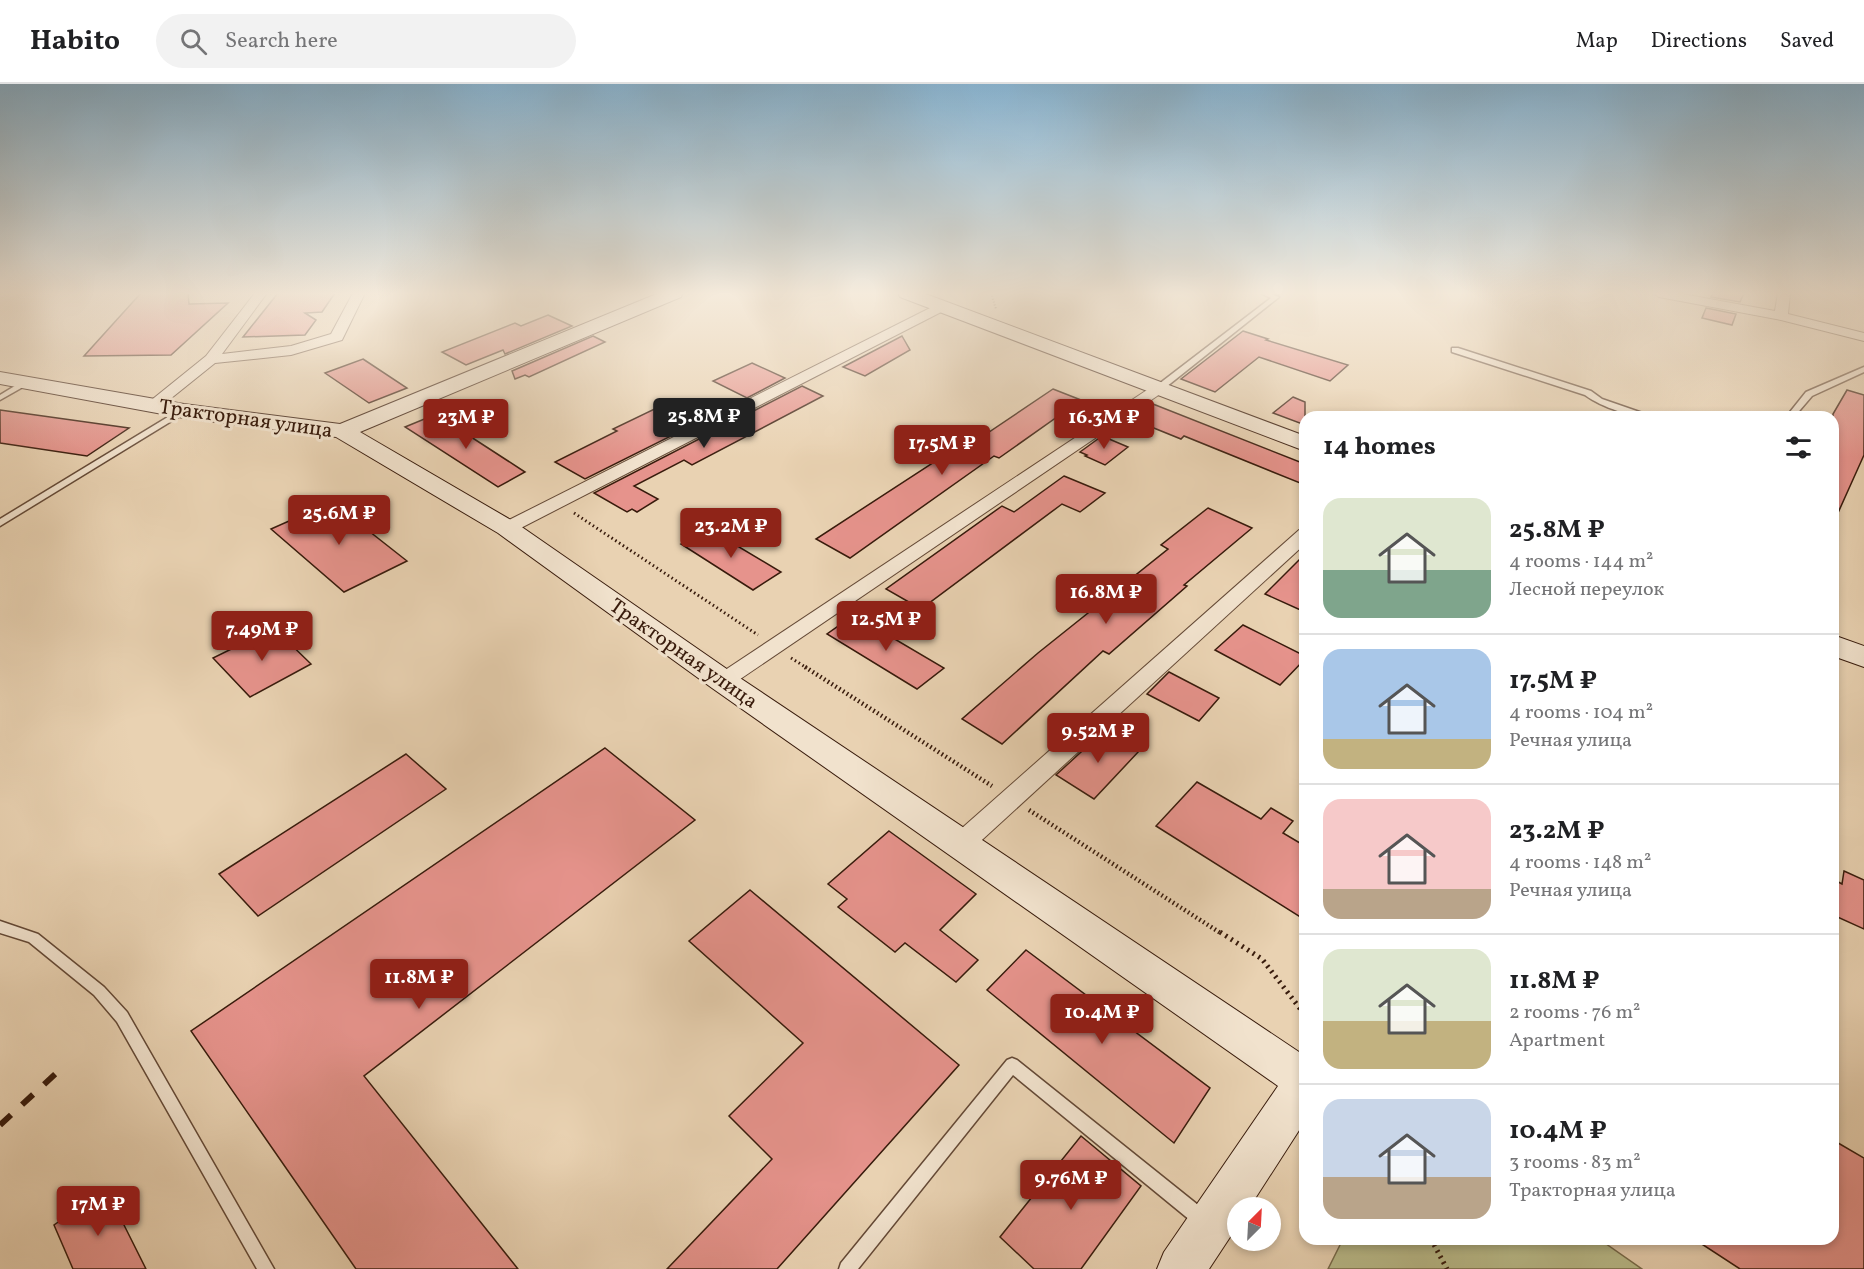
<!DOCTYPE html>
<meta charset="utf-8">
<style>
:root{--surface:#fff;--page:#f2f2f2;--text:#202124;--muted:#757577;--line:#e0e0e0;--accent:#8f2418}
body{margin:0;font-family:Vollkorn,serif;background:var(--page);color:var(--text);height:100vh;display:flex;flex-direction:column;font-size:22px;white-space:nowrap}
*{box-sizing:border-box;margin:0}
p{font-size:20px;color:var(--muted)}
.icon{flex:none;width:33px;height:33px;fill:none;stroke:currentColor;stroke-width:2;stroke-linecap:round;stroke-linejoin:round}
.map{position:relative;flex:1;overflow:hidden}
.panel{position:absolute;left:1299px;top:327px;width:540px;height:834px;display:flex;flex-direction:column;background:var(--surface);border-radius:18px;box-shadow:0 3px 9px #0003}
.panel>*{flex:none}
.needle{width:39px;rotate:24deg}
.fabs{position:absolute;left:1227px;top:1113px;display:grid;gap:12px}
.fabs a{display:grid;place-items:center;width:54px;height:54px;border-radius:50%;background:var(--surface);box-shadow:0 3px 9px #0003;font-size:30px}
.price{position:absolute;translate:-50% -51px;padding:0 14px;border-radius:6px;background:var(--accent);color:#fff;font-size:20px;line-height:39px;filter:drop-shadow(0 2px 3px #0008)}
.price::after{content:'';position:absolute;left:50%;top:36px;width:18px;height:14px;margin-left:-9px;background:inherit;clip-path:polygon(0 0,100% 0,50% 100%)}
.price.on{background:#222;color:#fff}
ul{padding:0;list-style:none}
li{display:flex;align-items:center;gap:18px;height:150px;padding:0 24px}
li+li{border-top:2px solid var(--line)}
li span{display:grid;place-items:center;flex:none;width:168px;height:120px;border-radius:18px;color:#555}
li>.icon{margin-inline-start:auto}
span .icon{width:72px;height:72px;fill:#fffc;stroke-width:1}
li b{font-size:26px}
h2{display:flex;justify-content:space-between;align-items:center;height:72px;padding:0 24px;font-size:26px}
header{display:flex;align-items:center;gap:36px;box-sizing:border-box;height:84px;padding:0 30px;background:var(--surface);border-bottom:2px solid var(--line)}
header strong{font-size:28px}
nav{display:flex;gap:33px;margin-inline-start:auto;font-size:21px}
.search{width:420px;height:54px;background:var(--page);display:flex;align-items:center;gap:15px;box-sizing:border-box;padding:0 21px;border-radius:33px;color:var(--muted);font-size:22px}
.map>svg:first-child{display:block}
.green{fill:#b9bb8a;stroke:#786b4b;stroke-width:1.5}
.building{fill:#e6938c;stroke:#381b0c;stroke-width:1.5}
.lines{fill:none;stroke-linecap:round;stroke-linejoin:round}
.lane-casing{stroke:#644936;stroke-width:3}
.street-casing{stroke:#644936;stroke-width:2}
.secondary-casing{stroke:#381b0c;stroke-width:2}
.path-far3{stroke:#381b0c;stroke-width:2;stroke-dasharray:1 2;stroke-linecap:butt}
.path-far2{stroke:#381b0c;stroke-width:3;stroke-dasharray:1.5 3;stroke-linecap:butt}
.path-far1{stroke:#381b0c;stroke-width:4.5;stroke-dasharray:1.5 3;stroke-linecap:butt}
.path{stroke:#381b0c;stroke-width:5;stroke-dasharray:2 4.5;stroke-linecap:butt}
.lane{fill:#f1e2cd;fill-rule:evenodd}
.street{fill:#f1e2cd;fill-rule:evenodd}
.secondary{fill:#f1e2cd;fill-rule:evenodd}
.rail{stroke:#381b0c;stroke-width:6;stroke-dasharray:15 15;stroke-linecap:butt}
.labels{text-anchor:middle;stroke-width:6;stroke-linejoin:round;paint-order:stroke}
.street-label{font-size:21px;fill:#381b0c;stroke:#f1e2cd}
</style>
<header>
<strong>Habito</strong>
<div class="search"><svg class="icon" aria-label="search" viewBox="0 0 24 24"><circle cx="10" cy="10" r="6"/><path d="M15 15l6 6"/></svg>Search here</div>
<nav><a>Map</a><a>Directions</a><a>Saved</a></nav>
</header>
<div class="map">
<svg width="1864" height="1185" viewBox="0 0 1864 1185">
<rect width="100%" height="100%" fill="#e9d2b2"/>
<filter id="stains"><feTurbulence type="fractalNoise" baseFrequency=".00333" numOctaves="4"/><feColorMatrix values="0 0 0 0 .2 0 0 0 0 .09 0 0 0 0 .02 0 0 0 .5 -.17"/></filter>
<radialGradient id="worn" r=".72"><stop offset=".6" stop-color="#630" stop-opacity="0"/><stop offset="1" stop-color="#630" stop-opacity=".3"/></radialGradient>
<path class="green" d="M1343 1155H1599L1642 1185H1328Z"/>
<g class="building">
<path d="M141 209H188L189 220 228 219 171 271 84 272Z"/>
<path d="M278 209H335L322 228 305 229 316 236 305 251 243 253Z"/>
<path d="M1713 209H1744L1740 218 1711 213Z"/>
<path d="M1706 224 1736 230 1732 241 1702 234Z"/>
<path d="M548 231 572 242 505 270 503 266 466 281 442 268 515 239 521 242Z"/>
<path d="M1243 247 1268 255 1266 256 1348 281 1330 297 1259 273 1215 308 1181 295Z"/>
<path d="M593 252 605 258 529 293 525 291 515 295 512 287Z"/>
<path d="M902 252 910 266 865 292 843 283Z"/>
<path d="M363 275 407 304 369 319 325 289Z"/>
<path d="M752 279 785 294 747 314 713 297Z"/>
<path d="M802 302 823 312 692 381 684 376 634 402 658 415 637 428 632 425 627 428 594 409Z"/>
<path d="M1053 305 1081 316 999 374 994 372 850 474 816 455 934 378 940 381Z"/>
<path d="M1847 306 1864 311V371L1833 440V330Z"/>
<path d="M1293 313 1305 318V341L1273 329Z"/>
<path d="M671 317 705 335 585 395 555 378 617 347 613 345Z"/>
<path d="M1153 320 1305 380V401L1184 352 1181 355 1139 338 1149 331Z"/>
<path d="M0 326 129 344 87 372 0 359Z"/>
<path d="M434 331 468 351 525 388 498 403 405 343Z"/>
<path d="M1102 352 1128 363 1105 381 1085 372 1087 371 1080 368Z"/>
<path d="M1064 392 1105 409 1080 428 1062 420 921 525 886 505 1002 422 1014 428Z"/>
<path d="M332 418 407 477 344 508 271 445Z"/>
<path d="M1208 424 1252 444 1184 501 1187 502 1109 570 1103 567 1002 660 962 635 1038 569 1168 465 1161 461Z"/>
<path d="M709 445 781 488 753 506 681 460Z"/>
<path d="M1305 470V528L1265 510Z"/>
<path d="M854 531 944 584 917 605 827 550Z"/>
<path d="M1243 541 1305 572V575L1280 601 1215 566Z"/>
<path d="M274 544 311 580 250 613 213 574Z"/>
<path d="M1169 588 1219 614 1199 637 1147 610Z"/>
<path d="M1105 646 1140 666 1094 715 1056 691Z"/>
<path d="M605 664 695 736 364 992 518 1185H356L191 947Z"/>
<path d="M406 670 446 705 258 832 219 790Z"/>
<path d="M1197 698 1261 735 1271 724 1293 737 1283 749 1305 762V836L1156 742Z"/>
<path d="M889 747 976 810 940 846 978 876 956 898 905 859 895 868 838 823 847 815 828 800Z"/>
<path d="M1844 787 1864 796V845L1833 831V795L1842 800Z"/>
<path d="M750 806 959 981 777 1185H667L772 1075 729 1032 803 959 689 857Z"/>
<path d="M1026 866 1210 1004 1174 1059 987 906Z"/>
<path d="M1081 1052 1141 1102 1081 1185H1034L1000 1153Z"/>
<path d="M1833 1056 1864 1074V1185H1740L1694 1155H1833Z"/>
<path d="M106 1105 146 1185H73L54 1141Z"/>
</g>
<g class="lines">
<g class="lane-casing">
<g id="lane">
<path d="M1260 209H1268L1279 213 1161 307H1155V303L1271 214Z"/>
<path d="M1452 264H1458L1591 307 1602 315 1654 333C1631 333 1603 324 1585 311L1452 268Z"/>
<path d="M1864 283V288L1812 312 1794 333H1786L1806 308Z"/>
<path d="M23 297 30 299 0 316V311Z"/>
<path d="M181 325H187L188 327 0 442V435Z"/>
<path d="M0 837 38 850 104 903 127 928 274 1185H257L117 938 94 911 29 858 0 849Z"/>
<path d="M1012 974 1017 976 1208 1129 1210 1135 1208 1141 1202 1143 1196 1141 1013 991 858 1185H839L841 1179 1007 976Z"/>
</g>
</g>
<g class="street-casing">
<g id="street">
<path d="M255 209H267L222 270 291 262 331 250 353 209H365L342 256 291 271 215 279 159 324H149L146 321 149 318 206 272Z"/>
<path d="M1653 209H1677L1775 227 1778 209H1790L1788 230 1864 249V257L1781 236 1659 213Z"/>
<path d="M942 218 947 219 949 222 947 225 513 448H501L498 444 501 440Z"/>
<path d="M1158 301 1165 305 1163 308 730 602 723 604 716 602 712 597 716 592 1153 302Z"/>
<path d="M1305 445V460L971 766 962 769 953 766 950 759 953 752 1299 446Z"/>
</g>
</g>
<g class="secondary-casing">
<g id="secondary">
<path d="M659 209H683L681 213 360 348 516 439 734 590 1305 972V1037L1249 1124H1238V1141L1209 1185H1157L1164 1168 1278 1002 712 604 498 449 336 353 184 334 0 300V288L184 320 340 340Z"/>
<path d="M898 209H923L1305 352V367L900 213Z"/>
<path d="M1833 551 1864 562V583L1833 572Z"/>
</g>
</g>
<path class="path-far3" d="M991 209 996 225"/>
<g class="path-far2">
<path d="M574 429 758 551"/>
<path d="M791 574 807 584"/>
</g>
<g class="path-far1">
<path d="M805 583 992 702"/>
<path d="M1029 726 1222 850"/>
</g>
<g class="path">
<path d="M1220 848 1262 875 1305 931"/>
<path d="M1431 1155 1447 1185"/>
</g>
<use href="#lane" class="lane"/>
<use href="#street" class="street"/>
<use href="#secondary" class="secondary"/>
<path class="rail" d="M0 1041 64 982"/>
</g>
<linearGradient id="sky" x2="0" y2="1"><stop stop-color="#88b5d3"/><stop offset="0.56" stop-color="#f5ebdc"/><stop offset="1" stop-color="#f5ebdc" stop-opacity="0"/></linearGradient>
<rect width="1864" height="374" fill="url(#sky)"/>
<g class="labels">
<g class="street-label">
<text transform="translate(246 334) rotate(8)" y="7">Тракторная улица</text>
<text transform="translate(684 569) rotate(35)" y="7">Тракторная улица</text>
</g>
</g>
<rect width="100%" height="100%" filter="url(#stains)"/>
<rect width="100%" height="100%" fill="url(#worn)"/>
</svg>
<div class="fabs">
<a><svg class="needle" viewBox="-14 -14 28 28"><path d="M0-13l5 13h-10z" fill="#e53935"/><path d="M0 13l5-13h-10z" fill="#757577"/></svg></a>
</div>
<b class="price on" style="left:704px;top:365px">25.8M ₽</b>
<b class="price" style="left:466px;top:366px">23M ₽</b>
<b class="price" style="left:1104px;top:366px">16.3M ₽</b>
<b class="price" style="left:942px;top:392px">17.5M ₽</b>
<b class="price" style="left:339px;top:462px">25.6M ₽</b>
<b class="price" style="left:731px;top:475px">23.2M ₽</b>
<b class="price" style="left:1106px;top:541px">16.8M ₽</b>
<b class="price" style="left:886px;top:568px">12.5M ₽</b>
<b class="price" style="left:262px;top:578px">7.49M ₽</b>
<b class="price" style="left:1098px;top:680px">9.52M ₽</b>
<b class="price" style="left:419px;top:926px">11.8M ₽</b>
<b class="price" style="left:1102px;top:961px">10.4M ₽</b>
<b class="price" style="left:1071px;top:1127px">9.76M ₽</b>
<b class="price" style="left:98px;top:1153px">17M ₽</b>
<section class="panel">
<h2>14 homes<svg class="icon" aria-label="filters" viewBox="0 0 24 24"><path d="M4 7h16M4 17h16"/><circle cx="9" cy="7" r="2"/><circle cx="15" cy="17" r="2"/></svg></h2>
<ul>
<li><span style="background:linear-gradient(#dfe7d0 60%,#7fa58c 0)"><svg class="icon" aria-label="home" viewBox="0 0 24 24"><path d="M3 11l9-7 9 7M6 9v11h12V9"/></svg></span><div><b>25.8M ₽</b><p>4 rooms · 144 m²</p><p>Лесной переулок</p></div></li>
<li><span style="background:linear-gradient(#a9c7e8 75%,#c2b280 0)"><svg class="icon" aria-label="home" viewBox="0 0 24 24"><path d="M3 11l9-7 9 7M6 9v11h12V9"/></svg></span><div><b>17.5M ₽</b><p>4 rooms · 104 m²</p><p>Речная улица</p></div></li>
<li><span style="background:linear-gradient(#f6c9c9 75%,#b9a48a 0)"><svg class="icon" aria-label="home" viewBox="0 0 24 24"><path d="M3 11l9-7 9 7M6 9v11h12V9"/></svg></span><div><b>23.2M ₽</b><p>4 rooms · 148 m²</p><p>Речная улица</p></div></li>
<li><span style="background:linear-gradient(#dfe7d0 60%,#c2b280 0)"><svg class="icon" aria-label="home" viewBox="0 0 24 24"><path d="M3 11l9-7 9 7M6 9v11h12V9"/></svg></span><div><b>11.8M ₽</b><p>2 rooms · 76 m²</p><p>Apartment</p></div></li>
<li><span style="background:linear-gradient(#c9d6e8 65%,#b9a48a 0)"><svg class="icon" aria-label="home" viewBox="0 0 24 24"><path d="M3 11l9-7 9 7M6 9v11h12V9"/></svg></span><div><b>10.4M ₽</b><p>3 rooms · 83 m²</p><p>Тракторная улица</p></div></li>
</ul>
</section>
</div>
